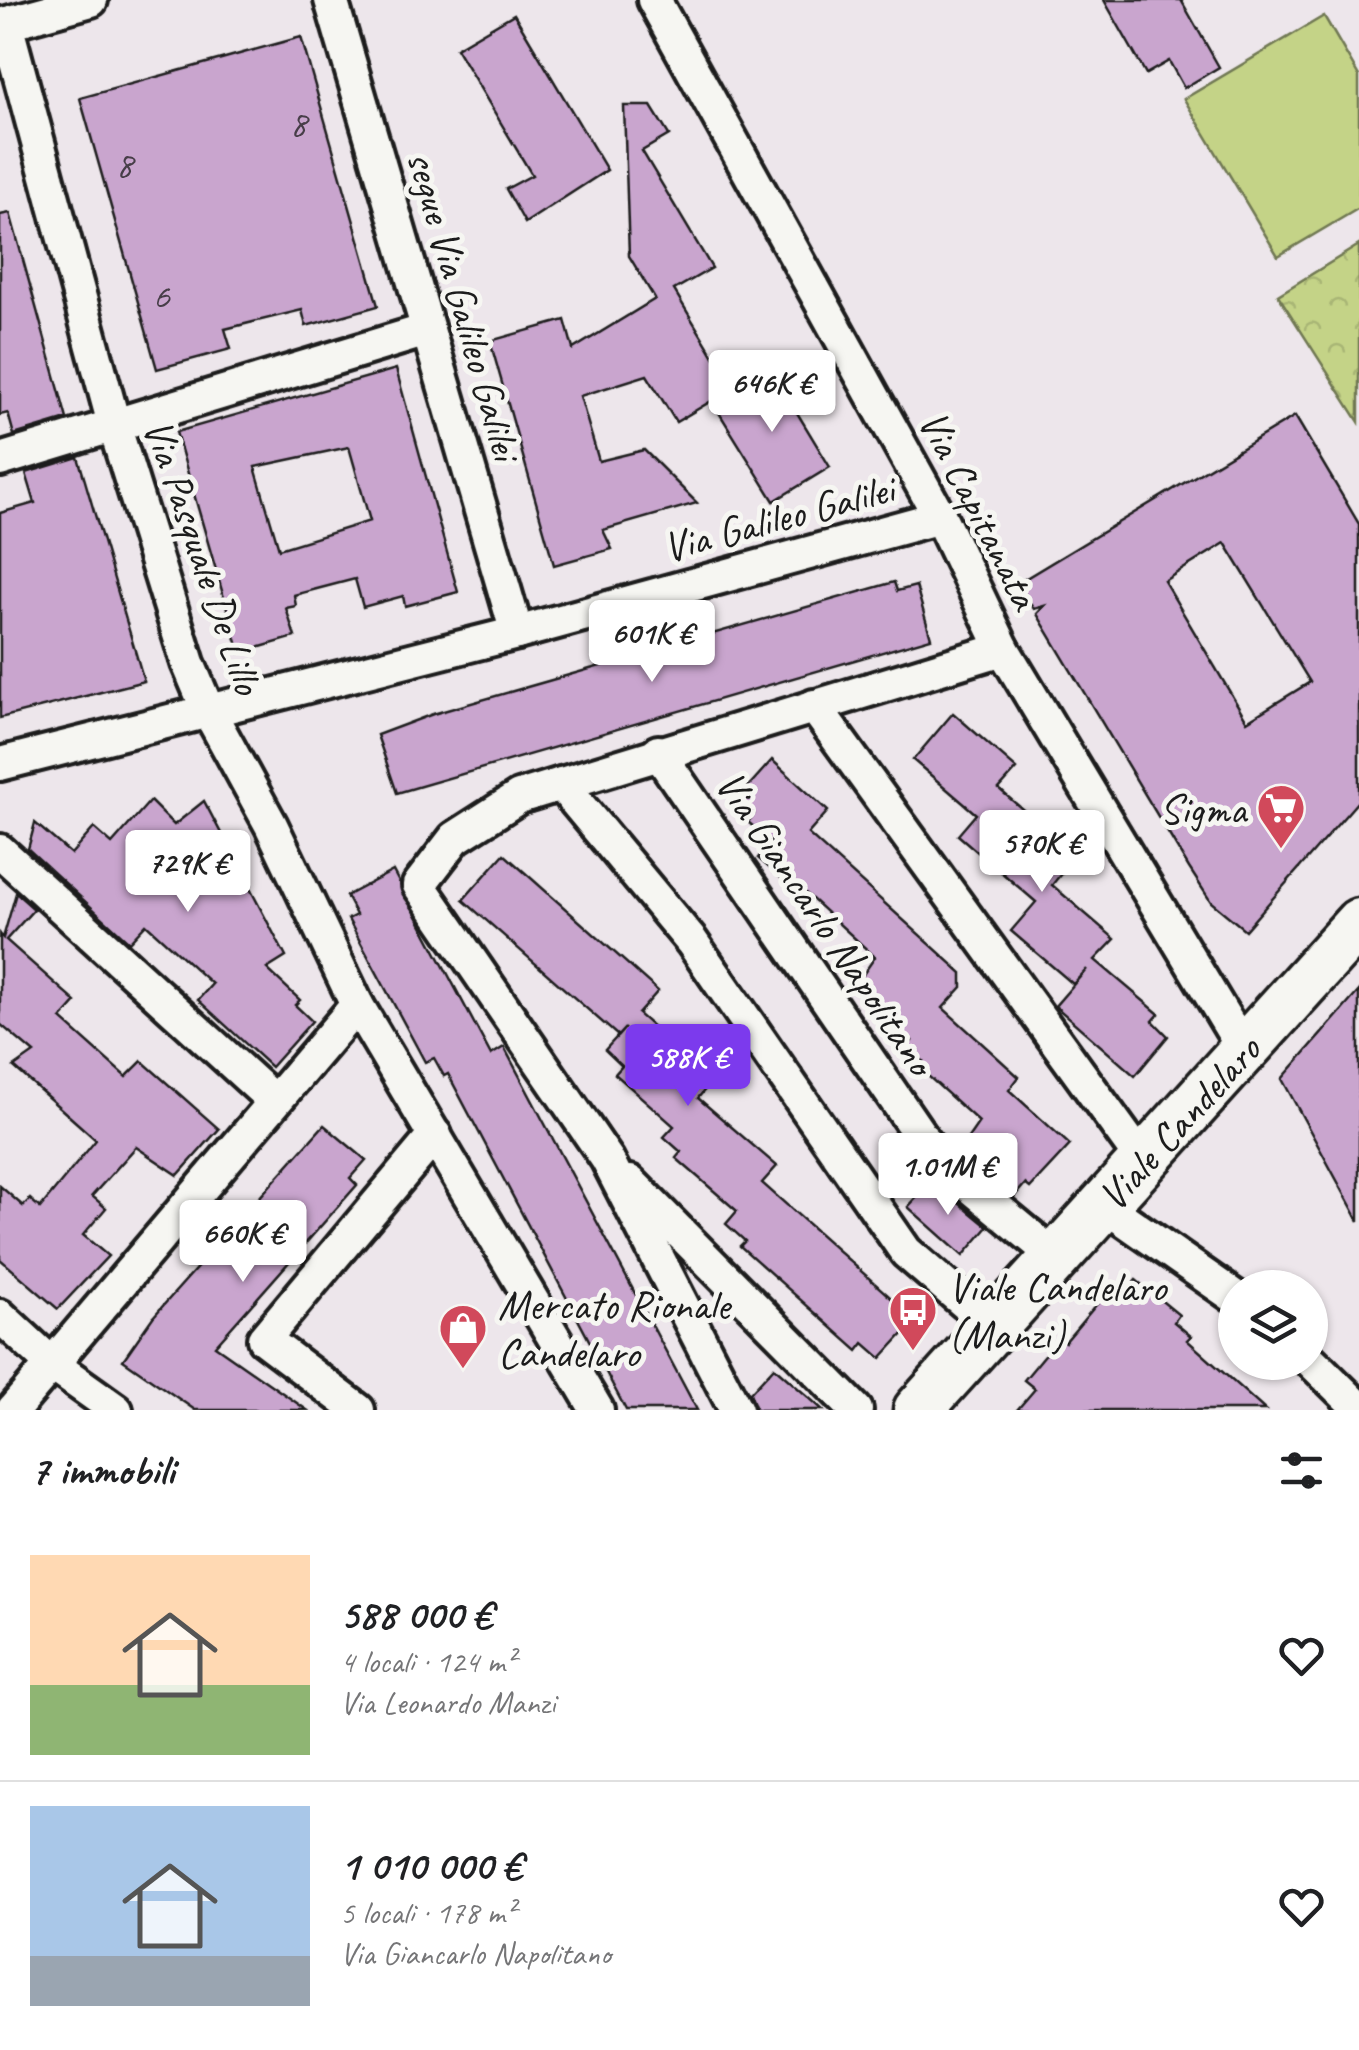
<!DOCTYPE html>
<html lang="it">
<meta charset="utf-8">
<style>
:root{--surface:#fff;--page:#f6f6f6;--text:#202124;--muted:#757577;--line:#e0e0e0;--accent:#7c3aed}
body{margin:0;font-family:Caveat,sans-serif;background:var(--page);color:var(--text);height:100vh;display:flex;flex-direction:column;font-size:38px;white-space:nowrap}
*{box-sizing:border-box;margin:0}
p{font-size:32px;color:var(--muted)}
.icon{flex:none;width:55px;height:55px;fill:none;stroke:currentColor;stroke-width:2;stroke-linecap:round;stroke-linejoin:round}
.map{position:relative;height:1410px;overflow:hidden}
.panel{display:flex;flex-direction:column;background:var(--surface);flex:1}
.panel>*{flex:none}
.buttons{position:absolute;left:1218px;top:1270px;display:grid;gap:20px}
.buttons a{display:grid;place-items:center;width:110px;height:110px;border-radius:50%;background:var(--surface);box-shadow:0 2px 8px #0004;font-size:50px}
.price{position:absolute;translate:-50% -85px;padding:0 22px;border-radius:10px;background:#fff;color:#222;font-size:32px;line-height:65px;filter:drop-shadow(0 2px 5px #0008)}
.price::after{content:'';position:absolute;left:50%;top:60px;width:30px;height:22px;margin-left:-15px;background:inherit;clip-path:polygon(0 0,100% 0,50% 100%)}
.price.selected{background:var(--accent);color:#fff}
ul{padding:0;list-style:none}
li{display:flex;align-items:center;gap:30px;height:250px;padding:0 30px}
li+li{border-top:2px solid var(--line)}
li span{display:grid;place-items:center;flex:none;width:280px;height:200px;border-radius:0px;color:#555}
li>.icon{margin-inline-start:auto}
span .icon{width:120px;height:120px;fill:#fffc;stroke-width:1}
li b{font-size:42px}
h2{display:flex;justify-content:space-between;align-items:center;height:120px;padding:0 30px;font-size:42px}
.map>svg:first-child{display:block}
.park{fill:url(#park-crowns);stroke:#707852;stroke-width:2.5}
.pitch{fill:#c4d387;stroke:#707852;stroke-width:2.5}
.building{fill:#c9a5ce;stroke:#1c1c1c;stroke-width:2.5;fill-rule:evenodd}
.lines{fill:none;stroke-linecap:round;stroke-linejoin:round}
.street-casing{stroke:#1c1c1c;stroke-width:40}
.secondary-casing{stroke:#1c1c1c;stroke-width:55}
.street{stroke:#f6f6f2;stroke-width:32}
.secondary{stroke:#f6f6f2;stroke-width:48}
.labels{text-anchor:middle;stroke-width:10;stroke-linejoin:round;paint-order:stroke}
.number-label{font-size:38px;fill:#473e48}
.street-label{font-size:42px;fill:#1c1c1c;stroke:#f6f6f2}
.poi-label{font-size:42px;fill:#1c1c1c;stroke:#f6f6f2;text-anchor:start}
</style>
<div class="map">
<svg width="1359" height="1410" viewBox="0 0 1359 1410">
<defs>
<pattern id="park-crowns" width="20" height="18" patternUnits="userSpaceOnUse" patternTransform="scale(2.5)"><rect width="20" height="18" fill="#c4d387"/><path d="M2 6a3 3 0 1 1 6 0M12 15a3 3 0 1 1 6 0" fill="none" stroke="#a8b574"/></pattern>
</defs>
<rect width="100%" height="100%" fill="#ede6eb"/>
<filter id="ink" filterUnits="userSpaceOnUse"><feTurbulence type="fractalNoise" baseFrequency=".01" numOctaves="2"/><feDisplacementMap in="SourceGraphic" scale="20" xChannelSelector="R" yChannelSelector="G"/><feConvolveMatrix kernelMatrix="1 2 1 2 8 2 1 2 1" color-interpolation-filters="sRGB"/></filter>
<g filter="url(#ink)">
<path class="park" d="M1359 245V422L1278 295Z"/>
<path class="pitch" d="M1324 16 1359 76V208L1278 256 1184 99Z"/>
<g class="building">
<path d="M1104 0H1181L1219 67 1184 88 1169 61 1146 74Z"/>
<path d="M514 14 607 170 525 223 506 189 532 175 456 48Z"/>
<path d="M301 37 378 306 306 326 302 310 225 329 231 349 157 369 80 98Z"/>
<path d="M624 106H651L669 135 642 151 712 268 674 290 733 388 676 422 647 375 580 396 599 461 644 450 697 503 603 530 612 549 554 565 490 341 565 320 573 349 655 299 629 256Z"/>
<path d="M10 213 67 419 14 435 8 413 0 415V215Z"/>
<path d="M770 368 830 467 774 501 713 403Z"/>
<path d="M396 369 458 592 405 606 403 596 363 607 355 579 294 595 296 606 286 608 295 637 240 653 176 432ZM349 447 370 521 279 549 255 467Z"/>
<path d="M1295 416 1359 524V800L1245 930 1211 902 1189 868 1037 614 1044 606 1034 609 1018 583ZM1225 543 1310 682 1247 721 1164 581Z"/>
<path d="M78 457 144 681 0 718V513L35 503 26 473Z"/>
<path d="M894 582 897 591 916 586 931 638 397 793 377 735 433 714Z"/>
<path d="M953 713 1017 769 999 789 1060 842 1054 851 1069 864 1052 885 1115 939 1095 960 1159 1014 1153 1021 1168 1036 1135 1076 1055 1006 1087 969 1073 984 1011 931 1036 902 958 835 976 814 913 760Z"/>
<path d="M772 760 828 811 808 834 962 973V987L943 1008 1019 1077 1009 1090 1070 1145 1030 1188 1025 1184 1014 1197 959 1151 979 1122 918 1067 923 1061 907 1047 912 1041 853 989 875 957 798 886 795 890 758 858 771 842 748 822 754 814 738 798Z"/>
<path d="M150 801 174 825 204 801 286 957 267 969 300 1000 295 1005 312 1021 271 1067 198 1000 212 984 146 924 129 942 28 849 35 823 71 854 94 828 112 844Z"/>
<path d="M504 854 658 991 638 1014 713 1080 698 1098 777 1166 762 1183 916 1320 881 1358 864 1343 858 1351 740 1246 745 1241 726 1224 737 1211 676 1158 681 1152 664 1137 674 1126 615 1074 622 1066 605 1050 625 1028 618 1036 463 900Z"/>
<path d="M393 871 491 1055 504 1047 697 1410H626L448 1074 444 1076 434 1058 425 1062 348 919 356 915 346 896Z"/>
<path d="M16 893 34 909 6 940 76 1002 61 1019 126 1077 142 1061 219 1129 178 1175 136 1147 92 1196 106 1208 83 1235 108 1256 58 1309 0 1259V1186L23 1206 30 1199 40 1208 96 1140 14 1067 34 1053 0 1024V934L3 938Z"/>
<path d="M1359 991V1221L1282 1079Z"/>
<path d="M324 1125 366 1160 350 1178 357 1185 215 1346 307 1410H195L123 1360 153 1317Z"/>
<path d="M932 1181 988 1227 963 1256 908 1207Z"/>
<path d="M1136 1280 1179 1315 1174 1322 1191 1336 1187 1340 1265 1410H1017L1035 1389 1024 1380 1059 1338 1065 1342 1112 1286 1123 1296Z"/>
<path d="M774 1367 823 1410H756L750 1393Z"/>
</g>
<g class="lines">
<g class="street-casing">
<g id="street">
<path d="M331 0 517 633"/>
<path d="M654 0 940 517 1003 649 1244 1050"/>
<path d="M6 24 115 428 188 663 207 708 271 825 357 1005 597 1410"/>
<path d="M0 25 91 0"/>
<path d="M0 460 427 330"/>
<path d="M814 706 1142 1160"/>
<path d="M658 752 935 1157 1058 1259"/>
<path d="M0 764 517 633 940 517"/>
<path d="M561 784 692 942 906 1252 991 1325"/>
<path d="M0 851 273 1100"/>
<path d="M630 1182 856 1410"/>
<path d="M1102 1204 1235 1297"/>
<path d="M0 1316 53 1365 116 1410"/>
<path d="M1310 1360 1359 1408"/>
<path d="M13 1410 357 1005"/>
<path d="M358 1410 264 1339 435 1135"/>
<path d="M736 1410 607 1159 419 885 455 838 519 797 1003 649"/>
</g>
</g>
<g class="secondary-casing">
<g id="secondary">
<path id="s1" d="M918 1410 1359 923"/>
</g>
</g>
<use href="#street" class="street"/>
<use href="#secondary" class="secondary"/>
</g>
</g>
<defs>
<g id="supermarket-pin" transform="scale(2.5)"><path d="M0 17L-7.5 6A9.5 9.5 0 1 1 7.5 6Z" fill="#d1495b" stroke="#f6f6f2"/><path d="M-6-5.5h2.5l.6 2H6L4.5 2H-2.5L-4.4-4H-6ZM-1.5 3.2a1.3 1.3 0 1 0 .1 0ZM3 3.2a1.3 1.3 0 1 0 .1 0Z" fill="#fff"/></g>
<g id="bus-pin" transform="scale(2.5)"><path d="M0 17L-7.5 6A9.5 9.5 0 1 1 7.5 6Z" fill="#d1495b" stroke="#f6f6f2"/><path d="M-5-6H5V4H4V6H2V4H-2V6H-4V4H-5ZM-3.5-4V0h7V-4ZM-3.5 1.2v1.5H-2V1.2ZM2 1.2v1.5H3.5V1.2Z" fill="#fff"/></g>
<g id="shop-pin" transform="scale(2.5)"><path d="M0 17L-7.5 6A9.5 9.5 0 1 1 7.5 6Z" fill="#d1495b" stroke="#f6f6f2"/><path d="M-5-2.5h2.3a2.7 3.5 0 0 1 5.4 0H5L5.5 6h-11ZM-1.5-2.5h3a1.5 2.3 0 0 0-3 0Z" fill="#fff"/></g>
</defs>
<g fill-rule="evenodd">
<use href="#supermarket-pin" x="1281" y="808"/>
<use href="#bus-pin" x="913" y="1310"/>
<use href="#shop-pin" x="463" y="1328"/>
</g>
<g class="labels">
<g class="number-label">
<text x="298" y="136">8</text>
<text x="124" y="177">8</text>
<text x="161" y="308">6</text>
</g>
<g class="street-label">
<text transform="translate(465 305) rotate(74)" y="15">segue Via Galileo Galilei</text>
<text transform="translate(980 509) rotate(63)" y="15">Via Capitanata</text>
<text transform="translate(778 517) rotate(-15)" y="15">Via Galileo Galilei</text>
<text transform="translate(204 556) rotate(71)" y="15">Via Pasquale De Lillo</text>
<text transform="translate(826 922) rotate(56)" y="15">Via Giancarlo Napolitano</text>
<text dy="15" stroke="none"><textPath href="#s1" startOffset="388">Viale Candelaro</textPath></text>
</g>
<g class="poi-label">
<text x="1246" y="823" text-anchor="end">Sigma</text>
<text x="948" y="1301">Viale Candelaro<tspan x="948" dy="48">(Manzi)</tspan></text>
<text x="498" y="1319">Mercato Rionale<tspan x="498" dy="48">Candelaro</tspan></text>
</g>
</g>
</svg>
<div class="buttons">
<a><svg class="icon" aria-label="layers" viewBox="0 0 24 24"><path d="M12 4l9 5-9 5-9-5zM3 14l9 5 9-5"/></svg></a>
</div>
<b class="price" style="left:772px;top:435px">646K €</b>
<b class="price" style="left:652px;top:685px">601K €</b>
<b class="price" style="left:1042px;top:895px">570K €</b>
<b class="price" style="left:188px;top:915px">729K €</b>
<b class="price selected" style="left:688px;top:1109px">588K €</b>
<b class="price" style="left:948px;top:1218px">1.01M €</b>
<b class="price" style="left:243px;top:1285px">660K €</b>
</div>
<section class="panel">
<h2>7 immobili<svg class="icon" aria-label="filters" viewBox="0 0 24 24"><path d="M4 7h16M4 17h16"/><circle cx="9" cy="7" r="2"/><circle cx="15" cy="17" r="2"/></svg></h2>
<ul>
<li><span style="background:linear-gradient(#ffd9b3 65%,#8fb573 0)"><svg class="icon" aria-label="home" viewBox="0 0 24 24"><path d="M3 11l9-7 9 7M6 9v11h12V9"/></svg></span><div><b>588 000 €</b><p>4 locali · 124 m²</p><p>Via Leonardo Manzi</p></div><svg class="icon" aria-label="heart" viewBox="0 0 24 24"><path d="M12 20l-8-8c-3-5 5-10 8-4 3-6 11-1 8 4z"/></svg></li>
<li><span style="background:linear-gradient(#a9c7e8 75%,#9aa5b1 0)"><svg class="icon" aria-label="home" viewBox="0 0 24 24"><path d="M3 11l9-7 9 7M6 9v11h12V9"/></svg></span><div><b>1 010 000 €</b><p>5 locali · 178 m²</p><p>Via Giancarlo Napolitano</p></div><svg class="icon" aria-label="heart" viewBox="0 0 24 24"><path d="M12 20l-8-8c-3-5 5-10 8-4 3-6 11-1 8 4z"/></svg></li>
</ul>
</section>
